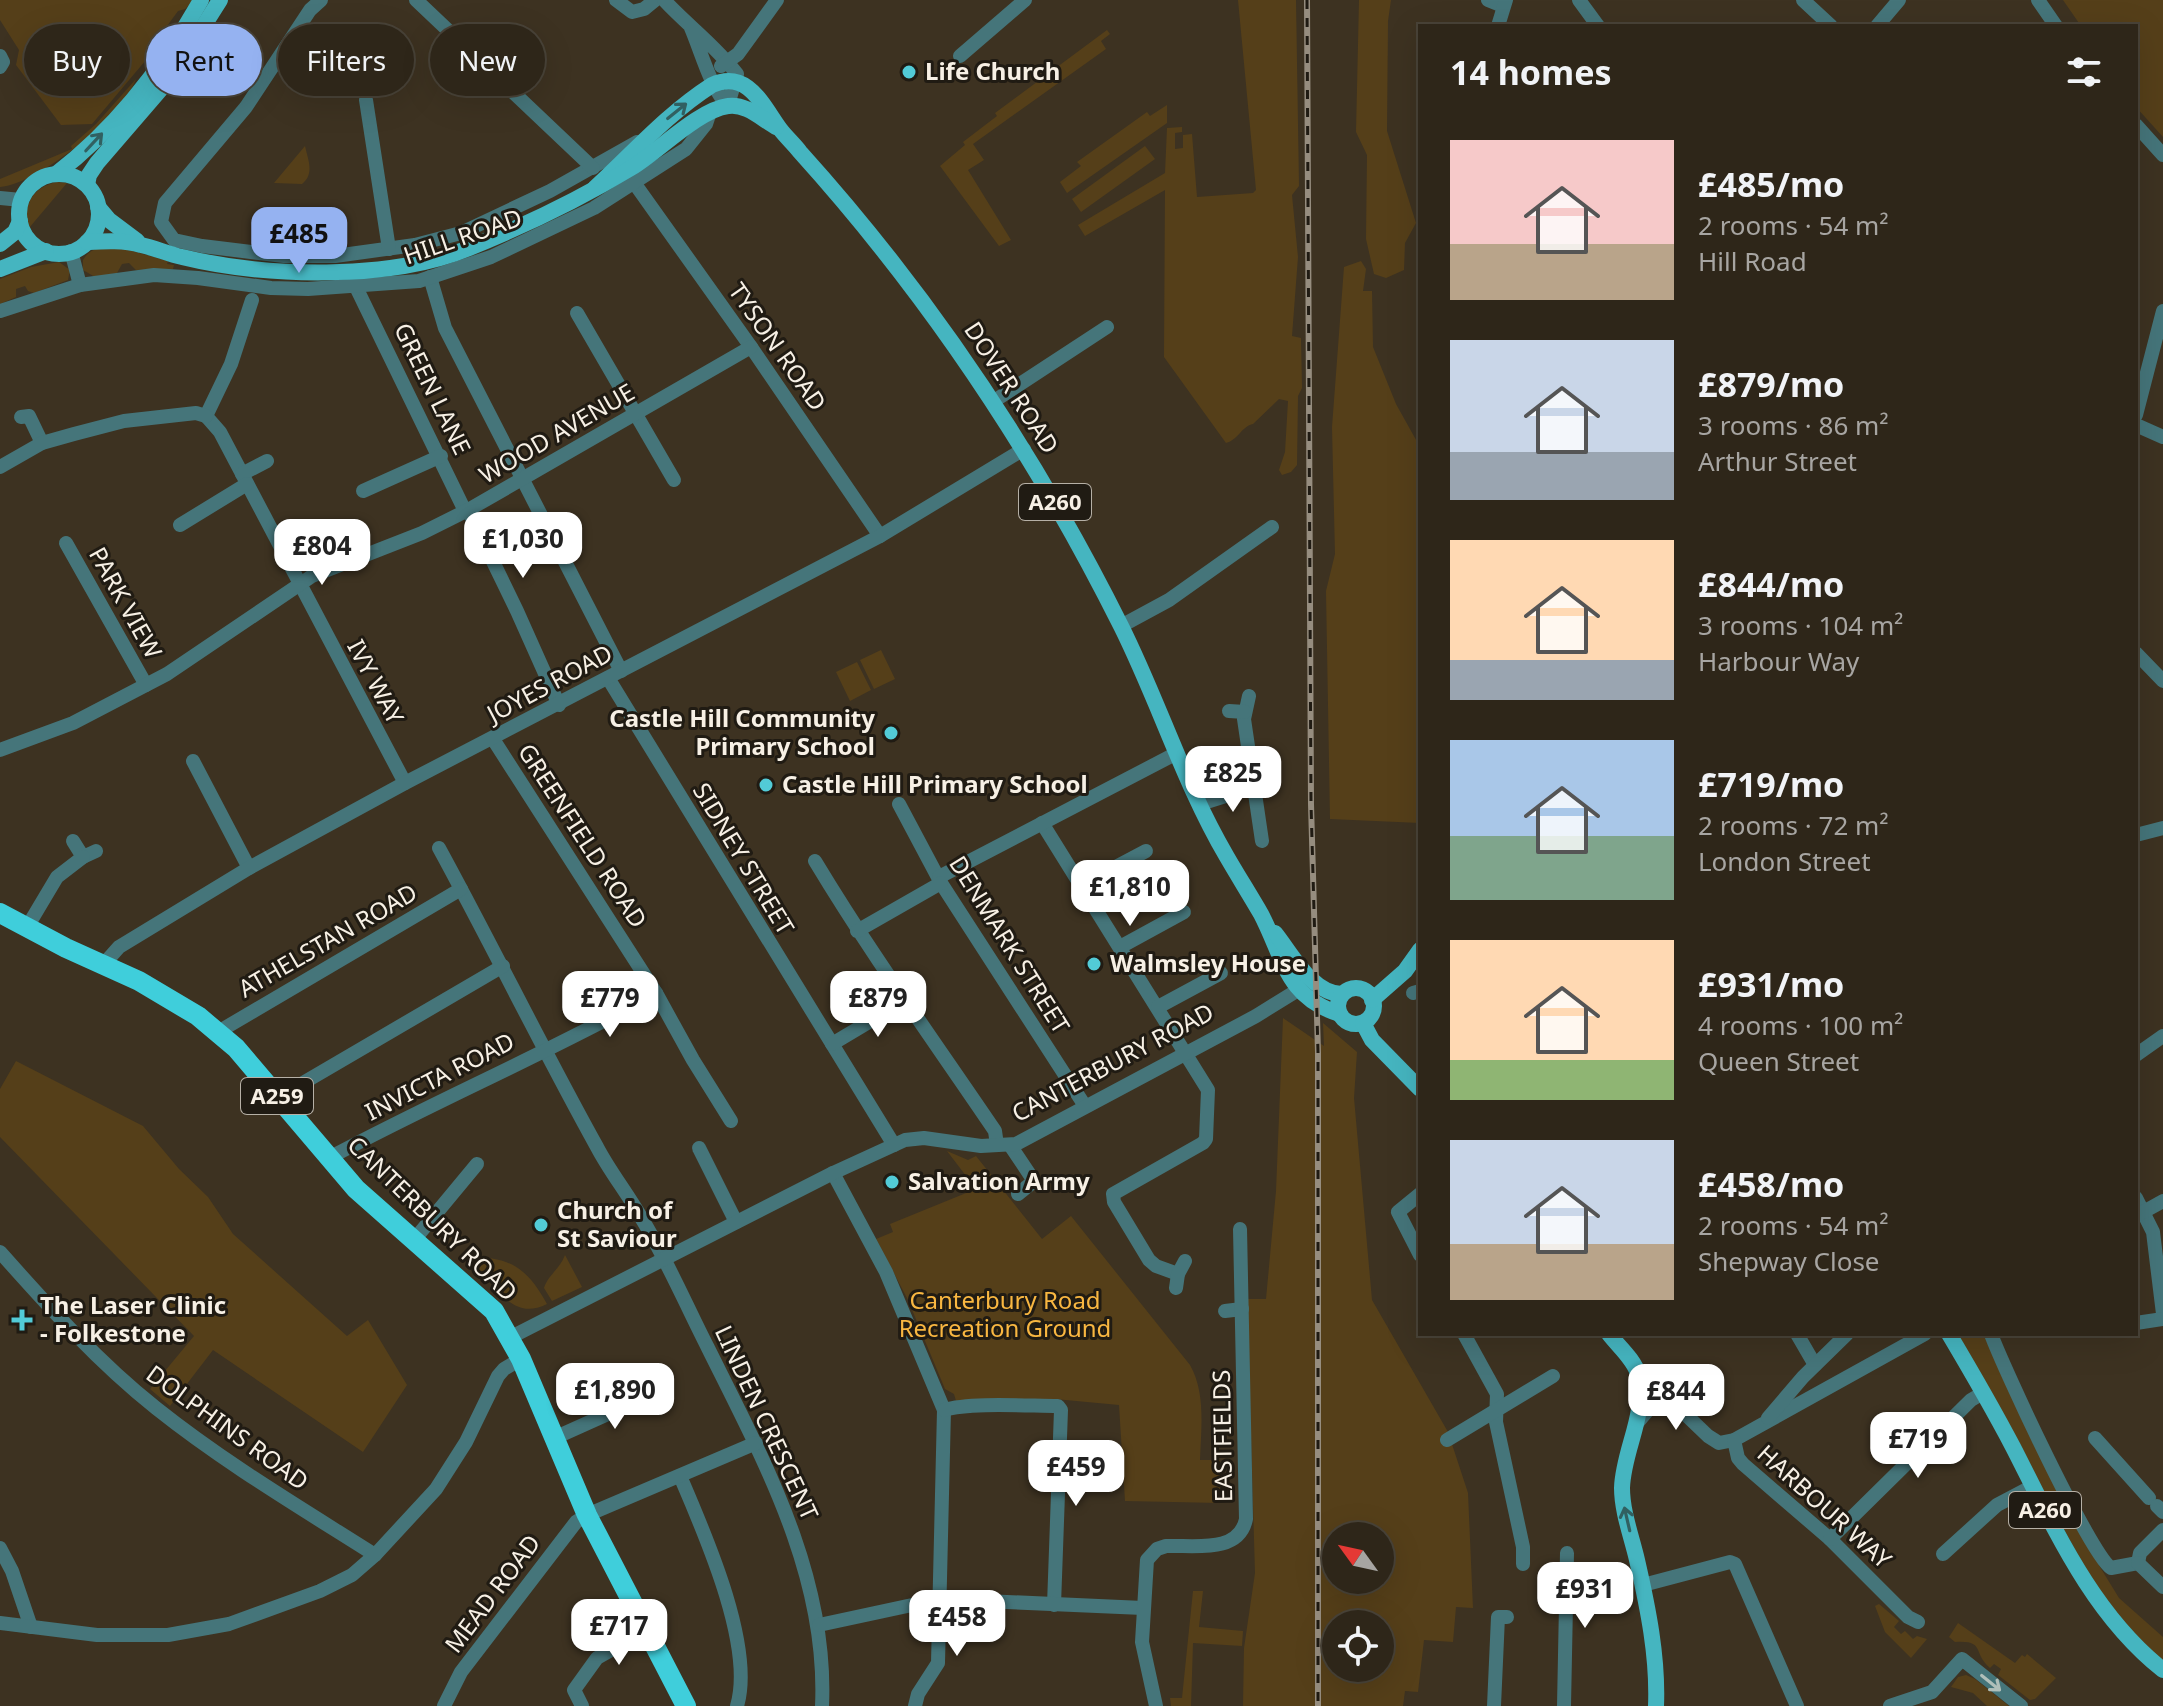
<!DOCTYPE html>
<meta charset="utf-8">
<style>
:root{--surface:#2e2619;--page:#3a3226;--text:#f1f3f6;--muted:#a7a5a2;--line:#494338;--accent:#95b2f1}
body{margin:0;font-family:"Noto Sans",sans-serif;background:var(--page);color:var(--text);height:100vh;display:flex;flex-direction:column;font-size:30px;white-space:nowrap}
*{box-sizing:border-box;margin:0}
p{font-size:26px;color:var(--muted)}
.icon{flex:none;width:44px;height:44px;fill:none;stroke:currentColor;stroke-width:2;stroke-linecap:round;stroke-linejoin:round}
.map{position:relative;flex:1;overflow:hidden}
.details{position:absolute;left:1418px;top:24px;width:720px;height:1312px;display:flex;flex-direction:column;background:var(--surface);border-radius:0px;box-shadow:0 8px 32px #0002,0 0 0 2px var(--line)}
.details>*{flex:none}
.banner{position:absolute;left:24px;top:24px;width:760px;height:72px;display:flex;gap:16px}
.needle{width:52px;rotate:303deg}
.fabs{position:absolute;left:1322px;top:1522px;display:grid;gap:16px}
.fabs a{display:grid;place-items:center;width:72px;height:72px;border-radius:50%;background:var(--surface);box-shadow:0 8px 32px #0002,0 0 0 2px var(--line);font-size:40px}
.price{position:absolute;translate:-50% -68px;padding:0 18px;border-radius:16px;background:#fff;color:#222;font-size:26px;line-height:52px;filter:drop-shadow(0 2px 4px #0008)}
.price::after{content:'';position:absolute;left:50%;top:48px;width:24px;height:18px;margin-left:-12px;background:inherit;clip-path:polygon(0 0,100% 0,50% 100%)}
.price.active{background:var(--accent);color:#111}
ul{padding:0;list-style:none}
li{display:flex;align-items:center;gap:24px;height:200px;padding:0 32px}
li span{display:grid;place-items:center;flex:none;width:224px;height:160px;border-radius:0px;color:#555}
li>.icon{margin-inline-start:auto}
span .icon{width:96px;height:96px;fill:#fffc;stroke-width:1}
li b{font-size:34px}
h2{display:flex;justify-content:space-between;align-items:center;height:96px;padding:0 32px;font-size:34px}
.chip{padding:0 28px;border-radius:36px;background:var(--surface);box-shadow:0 8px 32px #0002,0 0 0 2px var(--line);font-size:28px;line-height:72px}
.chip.active{background:var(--accent);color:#111}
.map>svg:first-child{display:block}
.green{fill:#553f19;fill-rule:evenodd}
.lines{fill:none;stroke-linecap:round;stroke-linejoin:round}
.minor{stroke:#45757a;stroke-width:14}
.major{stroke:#45b5c0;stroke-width:16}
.highway{stroke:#3fcedb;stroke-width:20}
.rail-casing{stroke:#968d7f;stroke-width:6}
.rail{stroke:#201b13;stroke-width:3;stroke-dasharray:9;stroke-linecap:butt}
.oneway{stroke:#316061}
.oneway2{stroke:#b0bfba}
.poi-dot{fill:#52cbd7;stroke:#201b13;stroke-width:3}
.labels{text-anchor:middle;stroke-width:6;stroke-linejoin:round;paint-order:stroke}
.shield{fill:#201b13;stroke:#b6b0a6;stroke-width:2}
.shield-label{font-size:22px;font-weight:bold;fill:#f7f0e5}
.poi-label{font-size:24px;font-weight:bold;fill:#f7f0e5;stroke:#201b13;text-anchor:start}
.street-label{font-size:24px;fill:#f7f0e5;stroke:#201b13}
.park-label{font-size:24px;fill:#f9b741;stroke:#201b13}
</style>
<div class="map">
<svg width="2163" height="1706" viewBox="0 0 2163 1706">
<rect width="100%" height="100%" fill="#3d3221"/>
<g class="green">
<path d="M0 0H194L185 9 178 11 151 48V54L92 124 61 125 16 65 19 50 0 20Z"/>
<path d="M1238 0H1296L1299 186 1292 195 1298 257 1292 336 1301 338 1302 388 1298 396 1297 465 1291 472 1282 475 1279 470 1285 452 1288 401 1279 399 1253 424C1242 426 1238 440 1226 443L1164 357 1165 190 1085 236 1078 225 1165 173 1167 128 1182 127V132L1175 133V149L1183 148V135L1192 134 1197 197 1253 193 1256 190Z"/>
<path d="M1359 0H1391L1388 21 1387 131 1416 223 1405 243 1404 270 1386 278 1374 274 1366 239 1367 155 1356 132Z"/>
<path d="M2063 0H2163V137L2136 107V26H2081Z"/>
<path d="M1107 30 1110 34 1101 41 1106 49 973 144 984 160 968 170 1011 240 999 246 940 166 965 145 963 142 997 116 995 113Z"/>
<path d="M136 79C124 115 39 184 0 187V179L72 149 71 146 96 124Z"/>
<path d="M1167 105V123L1067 193 1060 182 1081 166 1077 162 1147 112 1150 116Z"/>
<path d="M305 146C308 160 315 174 302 184L274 183Z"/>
<path d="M1145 146 1155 159 1081 212 1072 199Z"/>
<path d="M57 182 67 183 29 228C22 204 33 187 57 182Z"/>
<path d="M114 246 168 261 167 264 174 265 173 269 136 270 129 263 122 264 117 273 95 277 83 270V260C90 248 101 247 114 246Z"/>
<path d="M1361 261 1366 269 1363 291H1372L1373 347 1396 404 1420 447V823L1330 819 1326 591 1335 554 1332 427 1344 267Z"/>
<path d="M59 262 70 270 68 280 34 293 28 291 25 286 16 289V297L0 304V279L31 267Z"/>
<path d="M881 650 895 679 874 689 860 660Z"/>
<path d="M857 662 871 690 850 701 836 672Z"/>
<path d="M1283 1018 1324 1046 1323 1023 1357 1052 1354 1098 1372 1300 1448 1432 1468 1493 1473 1608 1456 1607 1453 1642 1424 1640 1418 1692 1405 1691 1403 1706H1243L1244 1648 1255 1573 1247 1299H1266L1276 1191ZM1336 1536H1380V1580H1336ZM1336 1624H1380V1668H1336Z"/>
<path d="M16 1061 143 1126 179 1169 208 1197 233 1234 347 1336 368 1320 407 1385 363 1452 213 1350 170 1406 150 1389 194 1336 0 1137V1089Z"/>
<path d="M947 1151 968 1160 976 1156 1042 1239 1071 1216 1190 1365C1206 1393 1201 1429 1200 1460H1220V1503L1125 1501 1119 1405 1055 1399 956 1401 954 1394 945 1389 908 1300 876 1239 893 1232 890 1224 976 1189Z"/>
<path d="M565 1255 582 1287 552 1301 544 1288C548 1275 560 1269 565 1255Z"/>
<path d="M469 1257C511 1257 527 1268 547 1304 523 1316 510 1304 494 1288L496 1285 492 1281 489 1283 465 1260Z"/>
<path d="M1958 1334H1984L2100 1567 2119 1598 2163 1637V1661L2141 1641 2096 1588Z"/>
<path d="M1193 1591H1203L1199 1627 1243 1631 1242 1646 1193 1643 1191 1706H1171L1170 1698H1182Z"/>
<path d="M1879 1604 1899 1621 1894 1627 1901 1634 1905 1631 1913 1639 1917 1636 1927 1639 1911 1658 1885 1632 1875 1606Z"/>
<path d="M1958 1623 2015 1663 2022 1655 2025 1657 2027 1654 2056 1678 2035 1699 2030 1700 1998 1675 2001 1669 1994 1664 1990 1668C1972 1653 1986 1640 1955 1642L1949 1637Z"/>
<path d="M1966 1675 1975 1679 2009 1706H1987L1973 1693 1951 1687 1958 1677Z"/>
</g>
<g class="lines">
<g class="minor">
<path d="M321 0 310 10 246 107 165 203 161 222 174 240 202 246 284 256H335L415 245 461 233 550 191 637 142"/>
<path d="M416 0 593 168"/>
<path d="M616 0 632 12 644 9 655 0"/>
<path d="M664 0C688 26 716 46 737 74L728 105C711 90 701 51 691 28"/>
<path d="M1488 0 1503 6"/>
<path d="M1579 0 1598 26"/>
<path d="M1803 0 1831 26"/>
<path d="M2038 0 2056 26"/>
<path d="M1498 26 1506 0"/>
<path d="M1877 26 1899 0"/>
<path d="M0 56 3 62 0 67"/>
<path d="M960 56 1025 0"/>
<path d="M721 66 738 54 777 0"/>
<path d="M366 100 389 249"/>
<path d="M2136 125 2163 155"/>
<path d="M635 184 751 347 880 536"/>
<path d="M0 198 21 200"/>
<path d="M71 251 80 285"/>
<path d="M430 277 445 328 621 671"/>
<path d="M356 287 465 511"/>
<path d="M0 311 80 285 154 275 198 278 271 288 308 289 419 281 491 257 594 208 686 149 706 124 710 112"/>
<path d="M577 313 674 480"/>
<path d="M994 401 1107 327"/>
<path d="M2136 415 2163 311"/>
<path d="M206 416 220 432 405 783"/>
<path d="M206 416 231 364 252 300"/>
<path d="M21 417 29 416 42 443"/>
<path d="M2136 425 2163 437"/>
<path d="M0 467 42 443 74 434 124 421 196 413 206 416"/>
<path d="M242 474 267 461"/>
<path d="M363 491 441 456"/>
<path d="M468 510 517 611 559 705"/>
<path d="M180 525 247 484"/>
<path d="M66 543 146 685"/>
<path d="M1121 626 1169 600 1272 527"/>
<path d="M2136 653 2163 681"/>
<path d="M608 678 894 1145"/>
<path d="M1249 696 1244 719 1262 841"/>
<path d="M1229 711 1245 712"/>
<path d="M493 739 656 993 693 1060 731 1121"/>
<path d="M0 750 73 723 167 674 312 576 422 533 468 510 751 347"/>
<path d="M193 761 249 868"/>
<path d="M899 804 941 883 1085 1106"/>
<path d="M1200 804 1254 787"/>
<path d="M1042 823 1208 1090 1206 1139 1203 1143 1113 1194 1114 1202 1149 1260 1156 1266 1178 1274"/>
<path d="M2136 835 2163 828"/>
<path d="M73 841 83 857 96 851"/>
<path d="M439 848C493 947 542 1048 597 1147 610 1172 628 1194 642 1219 667 1260 686 1305 708 1348 764 1461 828 1576 822 1706"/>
<path d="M815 861C871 954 934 1041 995 1131L997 1145"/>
<path d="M939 877 1177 753"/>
<path d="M1080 886 1146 851"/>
<path d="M26 929 57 877 83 857"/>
<path d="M857 931 941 883"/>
<path d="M1120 947 1184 912"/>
<path d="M103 965 119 947 249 868 405 783 880 536 1024 449"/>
<path d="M1413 993 1420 991"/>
<path d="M1158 1007 1221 973"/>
<path d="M218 1032 461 889"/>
<path d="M832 1044 904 1001"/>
<path d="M2136 1055 2163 1036"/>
<path d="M279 1097 503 966"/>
<path d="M1010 1145 1034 1181 1018 1194"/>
<path d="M699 1148 736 1222"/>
<path d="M329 1158C437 1100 550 1052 656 993"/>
<path d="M833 1173 886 1272 944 1410 938 1663 918 1694 915 1706"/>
<path d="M1420 1194 1398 1212 1420 1255"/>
<path d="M2136 1198 2153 1232 2163 1314"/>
<path d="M2136 1216 2163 1201"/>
<path d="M414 1240 477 1164"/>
<path d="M0 1252C49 1307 98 1362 156 1408 225 1463 301 1508 375 1555"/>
<path d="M1176 1288 1178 1274 1185 1261"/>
<path d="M1225 1311 1242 1309"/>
<path d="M2136 1323 2163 1319"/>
<path d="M1464 1334 1497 1394 1496 1422 1523 1547V1564"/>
<path d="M1797 1334 1815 1365"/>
<path d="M1991 1334C2003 1367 2090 1554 2111 1568L2138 1563"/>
<path d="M511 1337 833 1173 905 1140 924 1138 981 1146 1016 1144 1256 1016 1298 990"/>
<path d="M1635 1366 1708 1436 1719 1443 1734 1440 1925 1334"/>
<path d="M944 1410C970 1402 1029 1406 1058 1406L1061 1410 1054 1605"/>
<path d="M1768 1418 1803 1377 1847 1334"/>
<path d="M1638 1422 1654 1403 1671 1401"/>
<path d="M2095 1438 2149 1498"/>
<path d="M552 1439 661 1390"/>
<path d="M1447 1440 1553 1376"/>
<path d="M1734 1440 1738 1458 1743 1464 1830 1539 1908 1617 1918 1622"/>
<path d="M680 1476C704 1532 755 1646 737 1706"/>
<path d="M2157 1506 2163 1512"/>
<path d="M1830 1539 1971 1400 1983 1393"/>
<path d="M0 1548 12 1571 31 1627"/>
<path d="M1943 1554 1997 1505 2033 1486"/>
<path d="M2138 1563 2140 1553 2163 1530"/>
<path d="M2138 1563 2163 1587"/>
<path d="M1643 1585 1730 1562 1735 1564 1797 1706"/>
<path d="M0 1623 97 1635H168L229 1624 320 1591 352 1575 375 1555 436 1489 466 1442 498 1376 504 1369 521 1359"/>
<path d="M819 1625 940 1599 1143 1608"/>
<path d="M444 1706 461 1672 576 1522 587 1515 756 1443"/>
<path d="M582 1706 574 1690 597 1658 645 1631"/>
<path d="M1156 1706 1142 1642 1147 1560 1157 1549 1166 1546C1194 1545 1239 1554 1246 1519L1240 1229"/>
<path d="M1494 1706 1498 1617H1507"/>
<path d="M1564 1706 1567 1553"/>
<path d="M1890 1706 1932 1692 1962 1659 2021 1706"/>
</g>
<g class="major">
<path d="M56 174C116 128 164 66 201 0"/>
<circle cx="59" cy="214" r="40"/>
<path d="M87 185 89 175 97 163 172 76 220 0"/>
<path d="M595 188C634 152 667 114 712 85 748 69 763 106 780 129 786 137 794 144 800 152 929 295 1035 454 1121 626 1159 702 1184 784 1227 857 1238 876 1250 895 1261 914 1284 958 1286 998 1340 1014"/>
<path d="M98 207 109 220 137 241"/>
<path d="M87 242C106 241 123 240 141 245 155 248 168 254 182 257 264 277 389 281 469 248 524 226 580 199 631 168 658 152 698 110 728 106 745 103 762 119 776 127"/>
<path d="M0 244 15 232 20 221"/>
<path d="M0 269 46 251"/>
<path d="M1275 933C1292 954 1312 994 1342 994"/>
<circle cx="1356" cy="1006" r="18"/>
<path d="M1372 1000 1405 971 1420 950"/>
<path d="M1363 1023 1372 1040 1420 1089"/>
<path d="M1609 1334C1618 1346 1634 1359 1638 1374 1648 1413 1623 1450 1622 1488 1622 1512 1632 1538 1637 1560 1648 1608 1658 1657 1656 1706"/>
<path d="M1949 1334C1971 1371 1993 1409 2013 1447 2054 1527 2091 1613 2163 1670"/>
</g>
<path class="highway" d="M0 913 66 948 139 981 198 1016 236 1048 356 1189 494 1311 521 1359 587 1515 686 1706"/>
<g class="rail-casing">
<path id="rail" d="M1307 0 1311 804 1318 1052V1706"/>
</g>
<use href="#rail" class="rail"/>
</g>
<defs><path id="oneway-shaft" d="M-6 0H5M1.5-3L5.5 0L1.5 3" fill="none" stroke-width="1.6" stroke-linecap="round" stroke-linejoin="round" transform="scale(2)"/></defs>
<g class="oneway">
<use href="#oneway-shaft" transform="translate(677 111) rotate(-39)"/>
<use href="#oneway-shaft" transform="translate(94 142) rotate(-47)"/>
<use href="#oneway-shaft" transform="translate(1627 1519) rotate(-103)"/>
</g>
<use class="oneway2" href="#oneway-shaft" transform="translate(1991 1683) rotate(39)"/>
<g class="poi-dot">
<circle cx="909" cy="72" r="8"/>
<circle cx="891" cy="733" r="8"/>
<circle cx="766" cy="785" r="8"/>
<circle cx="1094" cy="964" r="8"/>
<circle cx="892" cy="1182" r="8"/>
<circle cx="541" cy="1225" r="8"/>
<path d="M18 1308h8v8h8v8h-8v8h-8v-8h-8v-8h8z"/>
</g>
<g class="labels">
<g class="shield">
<rect x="1019" y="484" width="72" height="36" rx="6"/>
<rect x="241" y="1078" width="72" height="36" rx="6"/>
<rect x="2009" y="1492" width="72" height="36" rx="6"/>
</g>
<g class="shield-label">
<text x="1055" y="510">A260</text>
<text x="277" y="1104">A259</text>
<text x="2045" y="1518">A260</text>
</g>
<g class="poi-label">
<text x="925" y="80">Life Church</text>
<text x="875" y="727" text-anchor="end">Castle Hill Community<tspan x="875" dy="28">Primary School</tspan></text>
<text x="782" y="793">Castle Hill Primary School</text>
<text x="1110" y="972">Walmsley House</text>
<text x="908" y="1190">Salvation Army</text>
<text x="557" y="1219">Church of<tspan x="557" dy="28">St Saviour</tspan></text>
<text x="40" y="1314">The Laser Clinic<tspan x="40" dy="28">- Folkestone</tspan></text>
</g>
<g class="street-label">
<text transform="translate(463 237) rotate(-19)" y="8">HILL ROAD</text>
<text transform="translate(777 347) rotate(55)" y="8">TYSON ROAD</text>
<text transform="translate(1011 388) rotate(57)" y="8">DOVER ROAD</text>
<text transform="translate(432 389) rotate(64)" y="8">GREEN LANE</text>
<text transform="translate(557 434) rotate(-30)" y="8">WOOD AVENUE</text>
<text transform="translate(125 603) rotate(61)" y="8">PARK VIEW</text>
<text transform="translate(375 682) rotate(62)" y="8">IVY WAY</text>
<text transform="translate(550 684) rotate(-28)" y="8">JOYES ROAD</text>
<text transform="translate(582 836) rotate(57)" y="8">GREENFIELD ROAD</text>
<text transform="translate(743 859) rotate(59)" y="8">SIDNEY STREET</text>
<text transform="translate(328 941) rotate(-30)" y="8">ATHELSTAN ROAD</text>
<text transform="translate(1009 945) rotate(58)" y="8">DENMARK STREET</text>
<text transform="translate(1113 1063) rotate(-28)" y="8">CANTERBURY ROAD</text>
<text transform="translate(440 1077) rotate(-27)" y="8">INVICTA ROAD</text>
<text transform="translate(432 1219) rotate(44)" y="8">CANTERBURY ROAD</text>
<text transform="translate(766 1423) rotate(65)" y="8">LINDEN CRESCENT</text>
<text transform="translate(227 1428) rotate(36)" y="8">DOLPHINS ROAD</text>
<text transform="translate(1223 1436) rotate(-91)" y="8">EASTFIELDS</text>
<text transform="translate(1824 1507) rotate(42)" y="8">HARBOUR WAY</text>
<text transform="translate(493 1594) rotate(-53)" y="8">MEAD ROAD</text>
</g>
<g class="park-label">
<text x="1005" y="1309">Canterbury Road<tspan x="1005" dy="28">Recreation Ground</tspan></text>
</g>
</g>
</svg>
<div class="fabs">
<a><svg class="needle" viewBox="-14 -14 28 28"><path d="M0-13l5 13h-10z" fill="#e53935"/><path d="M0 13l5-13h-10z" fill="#a7a5a2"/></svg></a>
<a><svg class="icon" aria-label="locate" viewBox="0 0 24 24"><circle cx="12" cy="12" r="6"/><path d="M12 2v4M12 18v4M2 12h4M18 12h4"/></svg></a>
</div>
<b class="price active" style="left:299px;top:275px">£485</b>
<b class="price" style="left:523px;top:580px">£1,030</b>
<b class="price" style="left:322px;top:587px">£804</b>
<b class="price" style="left:1233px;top:814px">£825</b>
<b class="price" style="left:1130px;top:928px">£1,810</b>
<b class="price" style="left:610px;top:1039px">£779</b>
<b class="price" style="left:878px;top:1039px">£879</b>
<b class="price" style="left:615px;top:1431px">£1,890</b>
<b class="price" style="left:1676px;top:1432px">£844</b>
<b class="price" style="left:1918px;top:1480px">£719</b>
<b class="price" style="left:1076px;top:1508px">£459</b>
<b class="price" style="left:1585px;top:1630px">£931</b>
<b class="price" style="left:957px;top:1658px">£458</b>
<b class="price" style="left:619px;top:1667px">£717</b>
<div class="banner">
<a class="chip">Buy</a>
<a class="chip active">Rent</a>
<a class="chip">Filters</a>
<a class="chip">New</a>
</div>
<section class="details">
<h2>14 homes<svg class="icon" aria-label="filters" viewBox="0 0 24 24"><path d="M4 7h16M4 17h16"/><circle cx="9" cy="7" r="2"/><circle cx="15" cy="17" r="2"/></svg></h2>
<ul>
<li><span style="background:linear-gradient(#f6c9c9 65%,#b9a48a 0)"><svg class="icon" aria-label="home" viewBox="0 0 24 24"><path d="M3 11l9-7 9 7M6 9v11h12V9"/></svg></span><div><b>£485/mo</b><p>2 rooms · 54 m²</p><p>Hill Road</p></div></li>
<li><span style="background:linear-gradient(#c9d6e8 70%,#9aa5b1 0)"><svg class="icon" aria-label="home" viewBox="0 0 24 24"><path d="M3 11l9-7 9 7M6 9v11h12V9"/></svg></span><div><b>£879/mo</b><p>3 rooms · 86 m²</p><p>Arthur Street</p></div></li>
<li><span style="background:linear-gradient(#ffd9b3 75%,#9aa5b1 0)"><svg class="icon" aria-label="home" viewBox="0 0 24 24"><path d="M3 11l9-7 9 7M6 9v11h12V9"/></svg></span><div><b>£844/mo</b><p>3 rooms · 104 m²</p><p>Harbour Way</p></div></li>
<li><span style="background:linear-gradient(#a9c7e8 60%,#7fa58c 0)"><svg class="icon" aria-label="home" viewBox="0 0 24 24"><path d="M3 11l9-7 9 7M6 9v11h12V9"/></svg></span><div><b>£719/mo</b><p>2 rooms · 72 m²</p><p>London Street</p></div></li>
<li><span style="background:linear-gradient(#ffd9b3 75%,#8fb573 0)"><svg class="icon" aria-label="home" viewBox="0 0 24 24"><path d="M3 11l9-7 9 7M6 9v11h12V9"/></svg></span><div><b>£931/mo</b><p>4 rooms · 100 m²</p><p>Queen Street</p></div></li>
<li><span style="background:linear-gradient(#c9d6e8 65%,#b9a48a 0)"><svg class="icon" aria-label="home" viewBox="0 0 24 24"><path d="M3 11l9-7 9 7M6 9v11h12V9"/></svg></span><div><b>£458/mo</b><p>2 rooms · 54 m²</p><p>Shepway Close</p></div></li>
</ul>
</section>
</div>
